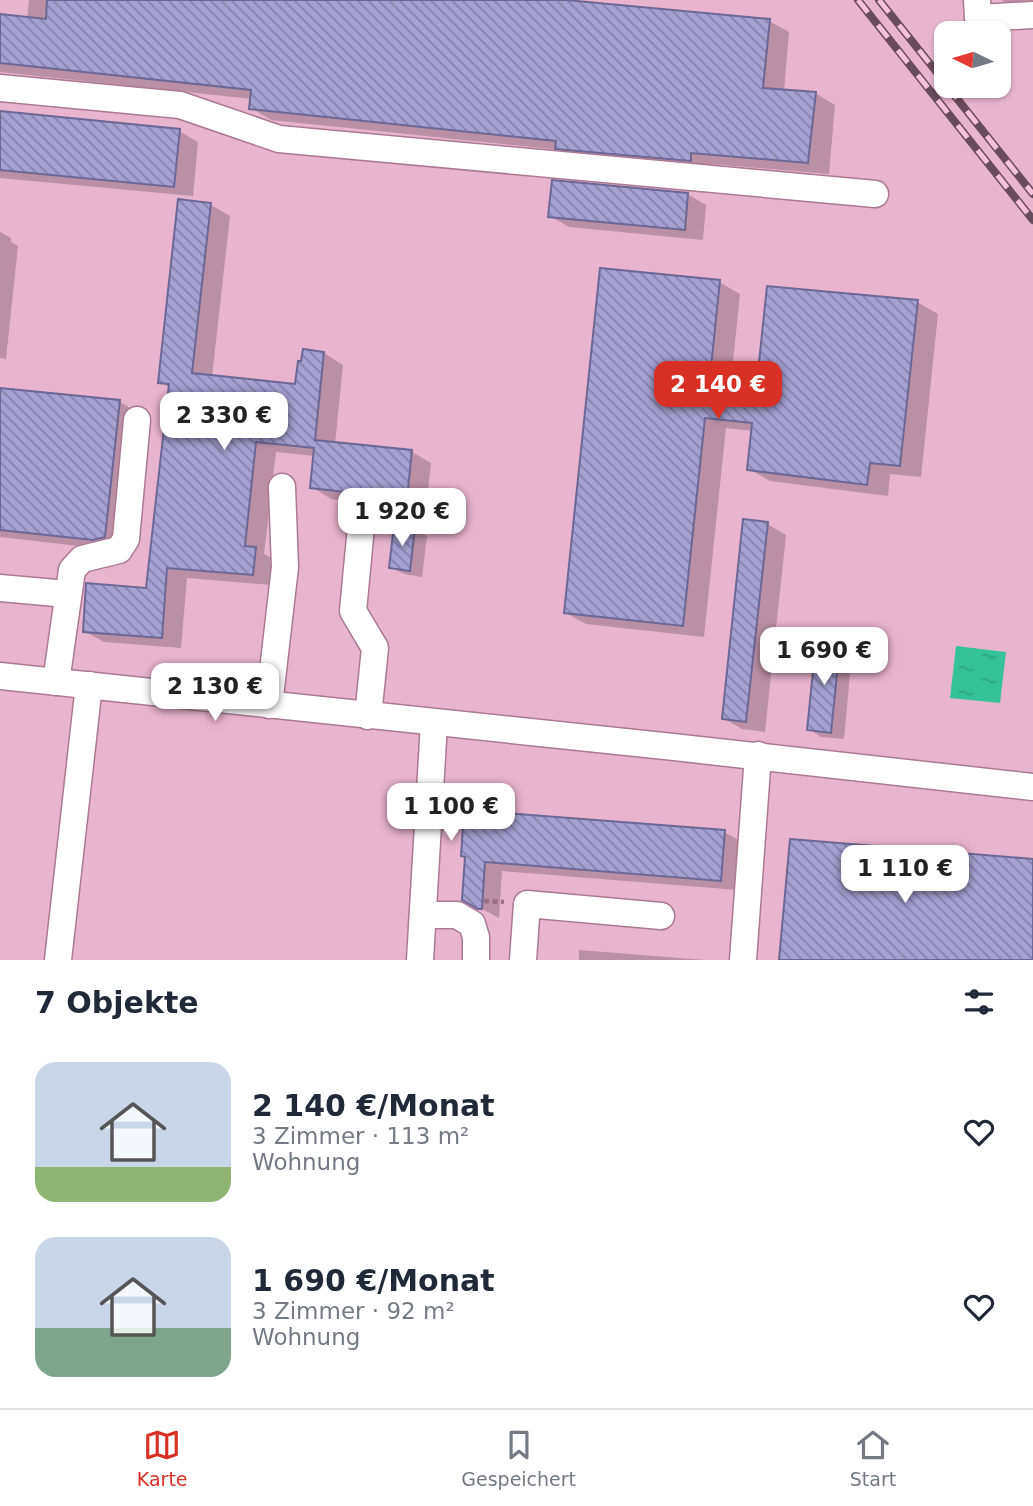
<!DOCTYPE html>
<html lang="de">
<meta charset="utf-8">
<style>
:root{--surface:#fff;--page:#f6f6f7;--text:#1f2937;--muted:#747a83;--line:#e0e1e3;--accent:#d93025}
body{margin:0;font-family:"DejaVu Sans",sans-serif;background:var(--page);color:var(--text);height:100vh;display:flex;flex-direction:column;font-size:26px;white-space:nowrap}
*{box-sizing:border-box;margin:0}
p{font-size:23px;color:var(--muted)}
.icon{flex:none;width:38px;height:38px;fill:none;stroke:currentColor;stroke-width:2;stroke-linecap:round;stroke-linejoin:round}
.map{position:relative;height:960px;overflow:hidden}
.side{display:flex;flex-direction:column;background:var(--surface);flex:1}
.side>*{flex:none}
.needle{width:46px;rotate:275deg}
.controls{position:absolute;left:934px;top:21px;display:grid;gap:14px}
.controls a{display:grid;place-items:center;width:77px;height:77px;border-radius:14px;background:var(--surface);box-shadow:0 2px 5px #0004;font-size:35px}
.price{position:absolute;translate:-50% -60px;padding:0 16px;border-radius:14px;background:#fff;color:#222;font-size:23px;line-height:46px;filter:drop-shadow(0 2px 4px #0008)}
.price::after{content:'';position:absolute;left:50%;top:42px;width:21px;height:16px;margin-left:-10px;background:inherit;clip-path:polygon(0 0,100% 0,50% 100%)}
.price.current{background:var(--accent);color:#fff}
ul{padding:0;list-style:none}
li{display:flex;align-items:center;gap:21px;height:175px;padding:0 35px}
li span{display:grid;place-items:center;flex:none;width:196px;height:140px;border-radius:21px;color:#555}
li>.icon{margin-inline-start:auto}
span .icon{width:84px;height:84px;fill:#fffc;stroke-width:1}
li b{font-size:30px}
h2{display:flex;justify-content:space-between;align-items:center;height:84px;padding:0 35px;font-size:30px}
.tabs{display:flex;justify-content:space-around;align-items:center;height:98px;border-top:2px solid var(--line);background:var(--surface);font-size:19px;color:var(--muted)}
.tabs a{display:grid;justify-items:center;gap:4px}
.tabs .current{color:var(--accent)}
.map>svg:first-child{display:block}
.water{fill:url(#water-ripples)}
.shadow{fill:#0003}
.building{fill:url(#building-back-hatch);stroke:#6c6895;stroke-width:2}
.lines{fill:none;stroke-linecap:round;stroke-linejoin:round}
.minor-casing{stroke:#ab7992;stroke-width:29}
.path{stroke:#977084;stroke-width:4.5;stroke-dasharray:5 3.5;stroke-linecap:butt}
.minor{stroke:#fff;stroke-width:26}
.rail-casing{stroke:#6a4b5b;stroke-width:8}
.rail{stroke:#f7c0db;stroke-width:5;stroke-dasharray:16;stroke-linecap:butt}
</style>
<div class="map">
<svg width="1033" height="960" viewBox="0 0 1033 960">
<defs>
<pattern id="water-ripples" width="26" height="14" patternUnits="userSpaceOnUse" patternTransform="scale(1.75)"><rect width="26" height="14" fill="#35c297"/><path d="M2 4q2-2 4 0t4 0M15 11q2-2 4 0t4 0" fill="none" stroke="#2fa682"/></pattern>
<pattern id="building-back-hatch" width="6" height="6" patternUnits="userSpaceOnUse" patternTransform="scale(1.75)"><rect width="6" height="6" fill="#a5a1d2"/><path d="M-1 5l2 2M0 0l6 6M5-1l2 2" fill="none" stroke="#8682aa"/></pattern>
</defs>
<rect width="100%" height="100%" fill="#e9b4ce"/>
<path class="water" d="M956 646 1006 652 1000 703 950 698Z"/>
<g class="shadow">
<path d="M29 0H557L769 21 789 32 784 91 815 93 835 105 829 174 711 164V172L577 159 561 150 271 120 251 108 252 99 0 72V16L27 19Z"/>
<path d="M1001 0H1033V10L1020 11Z"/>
<path d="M0 113 179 131 198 142 193 196 0 178Z"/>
<path d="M687 194 706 205 703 240 569 227 550 216Z"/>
<path d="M211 205 230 216 212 377 297 385 324 353 343 365 335 444 412 452 431 463 426 509 331 499 312 487 315 456 276 452 264 554 275 560 272 585 187 578 181 648 104 642 84 631 148 590 170 388 160 382Z"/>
<path d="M0 232 11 238V242L18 246 6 359 0 358Z"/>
<path d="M719 282 740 294 730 390 758 393 917 302 938 314 921 477 890 474 888 496 770 481 749 469 753 431 726 428 704 637 586 624 566 613Z"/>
<path d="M0 390 120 402 139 413 113 550 0 537Z"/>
<path d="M767 524 786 535 765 732 742 729 723 718Z"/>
<path d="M414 529 427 536 422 577 404 574 391 567Z"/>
<path d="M840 646 852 653 844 739 821 737 809 729Z"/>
<path d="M724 832 742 842 738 890 502 871 499 918 464 899 466 857Z"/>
<path d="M579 950 705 960H579Z"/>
</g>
<g class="building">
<path d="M47 0H566L770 19 763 88 816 92 808 163 691 153V161L555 149 556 141 249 109 251 90 0 63V14L46 19Z"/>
<path d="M0 111 180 129 174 187 0 170Z"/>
<path d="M552 180 688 193 685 230 548 217Z"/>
<path d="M178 199 211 203 192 373 295 384 298 361H301L303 349 324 352 315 440 412 450 407 499 310 488 314 448 256 442 245 546 256 547 253 575 167 568 162 638 83 632 86 583 146 588 169 384 158 383Z"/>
<path d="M600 268 720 280 709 387 756 391 767 286 918 300 900 466 870 463 867 485 747 470 752 423 705 418 683 626 564 613Z"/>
<path d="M0 388 120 400 105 537 93 540 0 530Z"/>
<path d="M743 519 768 522 746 722 722 719Z"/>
<path d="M394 525 415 527 410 571 389 568Z"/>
<path d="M816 642 840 644 831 733 807 730Z"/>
<path d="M464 810 725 830 721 881 485 862 482 909H478L462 900 465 857 461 856Z"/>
<path d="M790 839 1033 859V960H779Z"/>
</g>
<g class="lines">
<g class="minor-casing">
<g id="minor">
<path d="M977 0 978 18 1033 15"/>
<path d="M0 88 180 105 279 139 875 194"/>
<path d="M362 516 353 611 375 648 368 716"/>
<path d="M0 588 67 594"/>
<path d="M0 676C344 713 689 747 1033 787"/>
<path d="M56 682 72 570 82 559 119 550 126 539 137 420"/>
<path d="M269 705 285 567 282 487"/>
<path d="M423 915H457L472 924 476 937V960"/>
<path d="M58 960 89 685"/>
<path d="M420 960 434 723"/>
<path d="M523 960 527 904 661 916"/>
<path d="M743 960 758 755"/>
</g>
</g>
<path class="path" d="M484 901 504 902"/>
<use href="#minor" class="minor"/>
<g class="rail-casing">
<g id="rail">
<path d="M858 0 1033 220"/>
<path d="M879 0 947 85"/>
<path d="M947 86 1033 194"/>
</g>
</g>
<use href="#rail" class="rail"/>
</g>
</svg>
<div class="controls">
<a><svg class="needle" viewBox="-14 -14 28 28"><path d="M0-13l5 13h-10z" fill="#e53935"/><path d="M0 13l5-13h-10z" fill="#747a83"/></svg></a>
</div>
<b class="price current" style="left:718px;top:421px">2 140 €</b>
<b class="price" style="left:224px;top:452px">2 330 €</b>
<b class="price" style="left:402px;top:548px">1 920 €</b>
<b class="price" style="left:824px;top:687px">1 690 €</b>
<b class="price" style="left:215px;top:723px">2 130 €</b>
<b class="price" style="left:451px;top:843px">1 100 €</b>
<b class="price" style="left:905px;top:905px">1 110 €</b>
</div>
<section class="side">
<h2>7 Objekte<svg class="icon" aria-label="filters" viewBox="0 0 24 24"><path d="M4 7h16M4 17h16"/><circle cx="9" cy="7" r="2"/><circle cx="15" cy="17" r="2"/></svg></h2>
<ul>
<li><span style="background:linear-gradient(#c9d6e8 75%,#8fb573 0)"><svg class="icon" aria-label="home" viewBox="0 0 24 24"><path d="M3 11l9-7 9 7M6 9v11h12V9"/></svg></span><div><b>2 140 €/Monat</b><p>3 Zimmer · 113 m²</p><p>Wohnung</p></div><svg class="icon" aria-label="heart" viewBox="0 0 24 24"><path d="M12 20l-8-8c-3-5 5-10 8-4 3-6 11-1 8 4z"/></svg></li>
<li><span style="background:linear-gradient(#c9d6e8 65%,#7fa58c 0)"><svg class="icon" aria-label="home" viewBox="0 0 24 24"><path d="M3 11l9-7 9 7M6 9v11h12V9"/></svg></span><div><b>1 690 €/Monat</b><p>3 Zimmer · 92 m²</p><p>Wohnung</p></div><svg class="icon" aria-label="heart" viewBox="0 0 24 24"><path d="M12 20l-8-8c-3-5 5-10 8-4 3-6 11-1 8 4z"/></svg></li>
</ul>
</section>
<nav class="tabs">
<a class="current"><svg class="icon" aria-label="map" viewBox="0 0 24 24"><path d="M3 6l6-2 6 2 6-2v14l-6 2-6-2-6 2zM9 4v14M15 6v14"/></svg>Karte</a>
<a><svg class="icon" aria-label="saved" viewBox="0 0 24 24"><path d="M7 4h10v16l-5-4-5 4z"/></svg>Gespeichert</a>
<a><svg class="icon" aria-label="home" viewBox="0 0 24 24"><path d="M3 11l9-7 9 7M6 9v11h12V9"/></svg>Start</a>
</nav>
